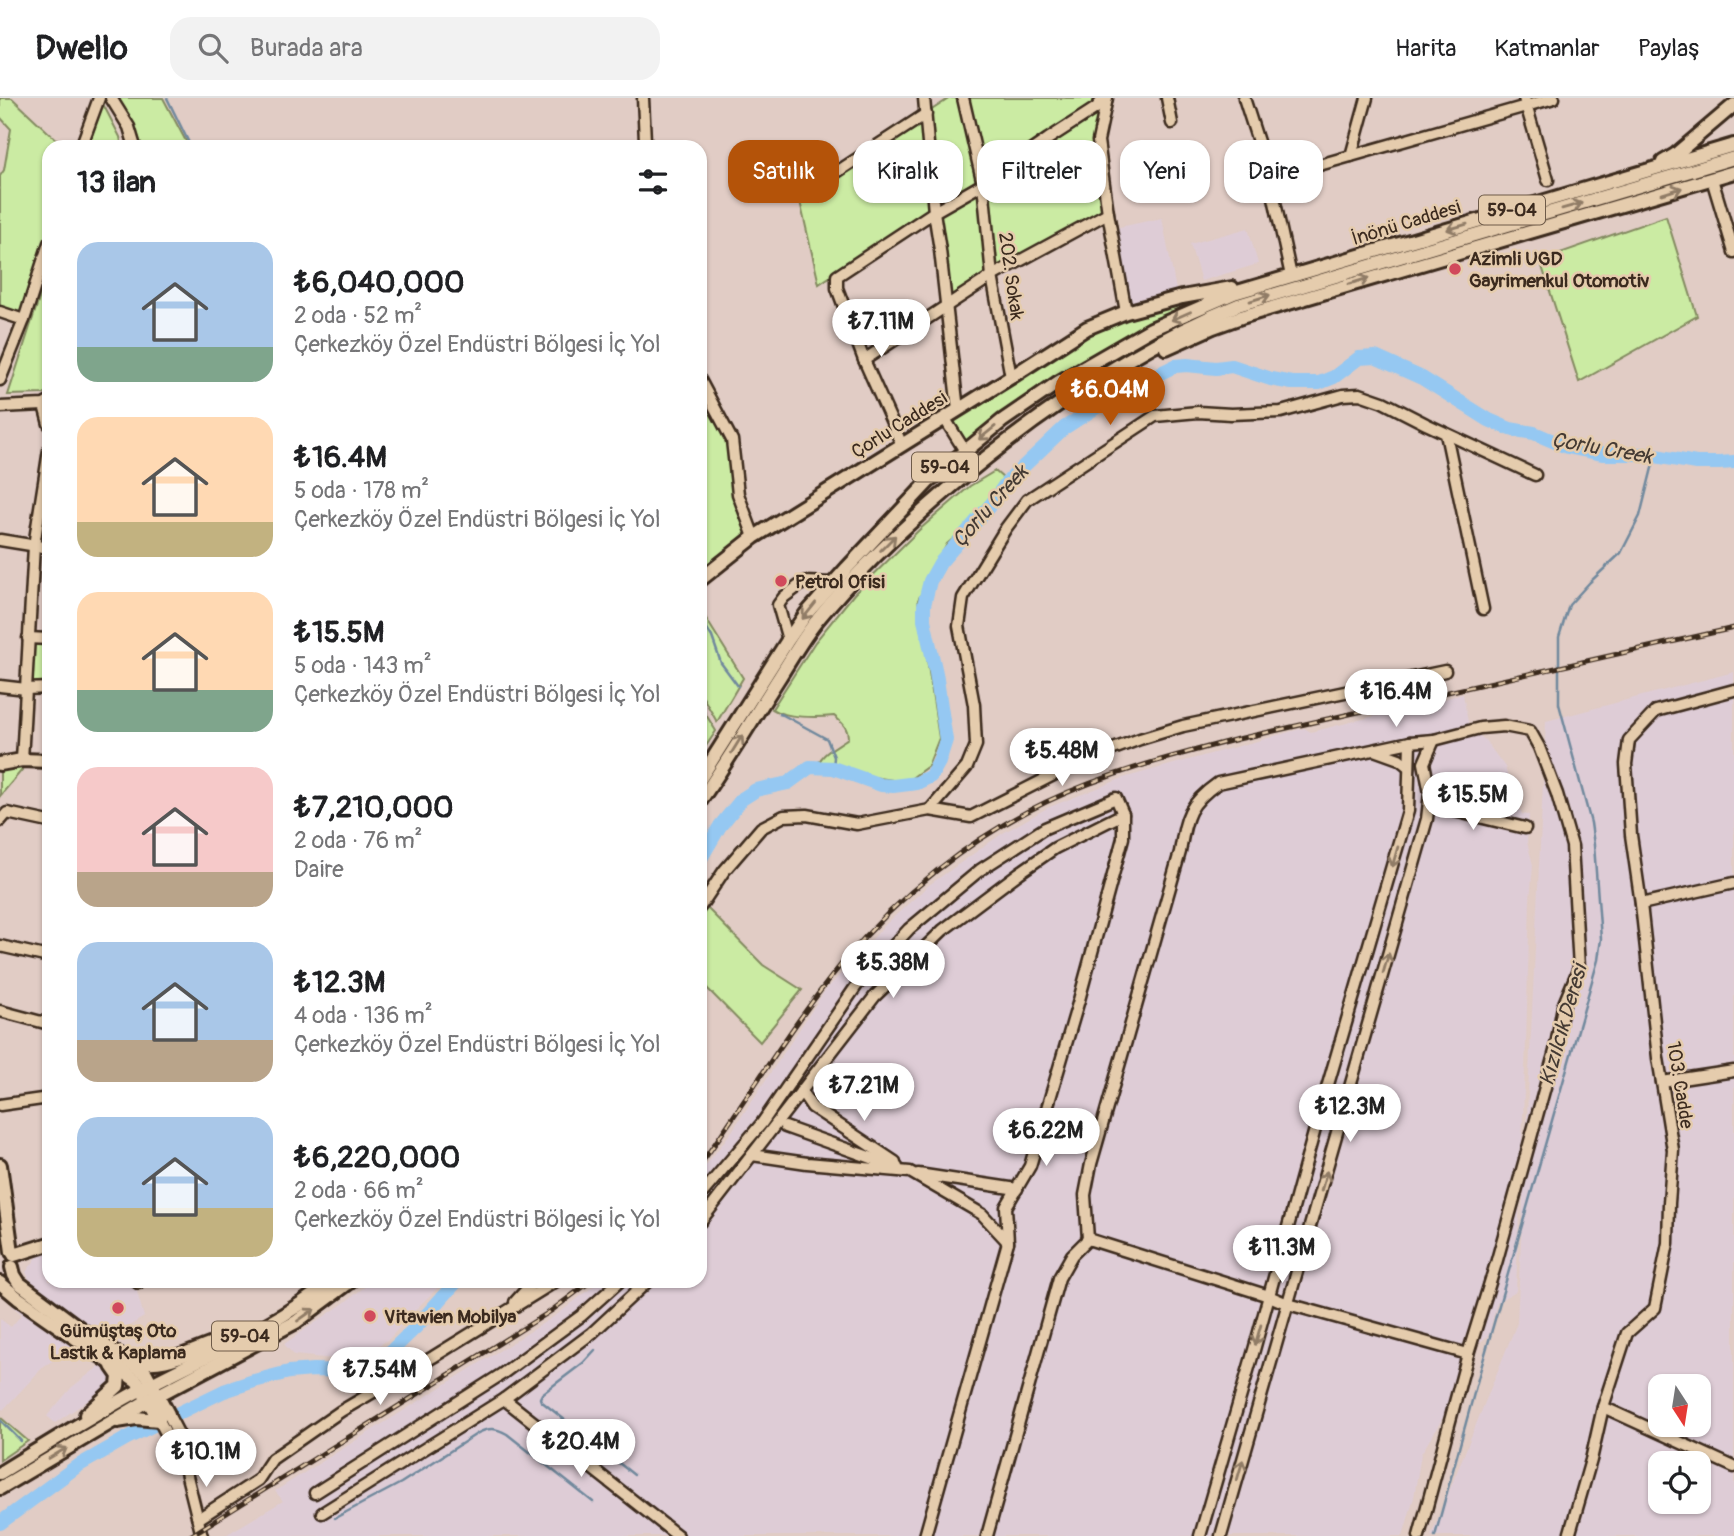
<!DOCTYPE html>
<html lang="tr">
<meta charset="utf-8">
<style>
:root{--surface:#fff;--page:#f2f2f2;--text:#202124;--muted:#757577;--line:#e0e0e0;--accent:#b45309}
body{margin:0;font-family:Pangolin,sans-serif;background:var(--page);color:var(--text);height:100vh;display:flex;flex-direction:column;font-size:26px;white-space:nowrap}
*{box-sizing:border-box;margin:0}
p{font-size:23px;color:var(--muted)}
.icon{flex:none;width:38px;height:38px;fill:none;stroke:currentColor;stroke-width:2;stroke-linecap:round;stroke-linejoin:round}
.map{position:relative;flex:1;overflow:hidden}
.side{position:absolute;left:42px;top:42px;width:665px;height:1148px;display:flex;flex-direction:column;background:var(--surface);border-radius:21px;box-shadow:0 2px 5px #0004}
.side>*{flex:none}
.top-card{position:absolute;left:728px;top:42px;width:665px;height:63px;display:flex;gap:14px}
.needle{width:46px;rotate:168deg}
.buttons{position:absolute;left:1648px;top:1276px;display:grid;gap:14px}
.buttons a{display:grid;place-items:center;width:63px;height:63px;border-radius:14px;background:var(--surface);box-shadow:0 2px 5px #0004;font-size:35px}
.price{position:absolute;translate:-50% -60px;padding:0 16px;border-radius:24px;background:#fff;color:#222;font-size:23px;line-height:46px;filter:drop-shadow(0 2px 4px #0008)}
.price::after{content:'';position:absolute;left:50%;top:42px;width:21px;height:16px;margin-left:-10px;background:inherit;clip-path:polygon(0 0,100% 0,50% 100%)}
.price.active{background:var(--accent);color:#fff}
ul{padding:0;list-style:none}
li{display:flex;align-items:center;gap:21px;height:175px;padding:0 35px}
li span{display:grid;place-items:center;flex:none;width:196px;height:140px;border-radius:21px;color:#555}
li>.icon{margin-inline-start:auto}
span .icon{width:84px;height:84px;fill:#fffc;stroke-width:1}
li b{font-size:30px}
h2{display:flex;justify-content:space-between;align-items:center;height:84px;padding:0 35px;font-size:30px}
.tag{padding:0 24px;border-radius:21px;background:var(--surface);box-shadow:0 2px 5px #0004;font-size:24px;line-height:63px}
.tag.active{background:var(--accent);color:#fff}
header{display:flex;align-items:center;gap:42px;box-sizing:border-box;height:98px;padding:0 35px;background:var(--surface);border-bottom:2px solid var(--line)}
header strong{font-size:33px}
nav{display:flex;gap:38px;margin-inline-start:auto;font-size:24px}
.search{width:490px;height:63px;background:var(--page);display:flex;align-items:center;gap:18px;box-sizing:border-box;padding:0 24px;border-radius:21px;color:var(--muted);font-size:26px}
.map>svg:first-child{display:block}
.built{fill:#deccd6;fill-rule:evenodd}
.green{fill:#cbeba3;stroke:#838a60;stroke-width:2}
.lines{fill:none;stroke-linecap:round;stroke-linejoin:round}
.stream{stroke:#71899d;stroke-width:2.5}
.river{stroke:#95c8f2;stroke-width:14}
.minor-casing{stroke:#3b2a1e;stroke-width:15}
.major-casing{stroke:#3b2a1e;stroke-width:18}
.minor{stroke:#e5ccad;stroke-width:10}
.major{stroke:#e5ccad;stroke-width:12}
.rail-casing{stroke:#3b2a1e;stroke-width:5}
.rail{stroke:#e5ccad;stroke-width:2.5;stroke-dasharray:8;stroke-linecap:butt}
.oneway{stroke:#907b66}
.poi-dot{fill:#d1495b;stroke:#e5ccad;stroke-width:2.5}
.labels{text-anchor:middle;stroke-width:5;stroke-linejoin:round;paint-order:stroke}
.shield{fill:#e5ccad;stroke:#6e5b49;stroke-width:2}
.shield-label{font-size:18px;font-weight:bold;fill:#3b2a1e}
.street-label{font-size:19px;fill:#3b2a1e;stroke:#e5ccad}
.poi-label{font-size:19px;font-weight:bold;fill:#3b2a1e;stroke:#e5ccad;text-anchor:start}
.water-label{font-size:21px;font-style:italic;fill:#443a33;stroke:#e5ccad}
</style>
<header>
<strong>Dwello</strong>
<div class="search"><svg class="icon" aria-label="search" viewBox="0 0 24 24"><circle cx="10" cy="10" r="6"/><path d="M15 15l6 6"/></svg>Burada ara</div>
<nav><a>Harita</a><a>Katmanlar</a><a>Paylaş</a></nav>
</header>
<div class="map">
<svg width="1734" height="1438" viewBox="0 0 1734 1438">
<rect width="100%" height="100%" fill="#e1ccc5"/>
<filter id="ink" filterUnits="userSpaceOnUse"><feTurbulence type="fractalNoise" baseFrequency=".0143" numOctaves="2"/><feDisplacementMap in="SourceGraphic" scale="14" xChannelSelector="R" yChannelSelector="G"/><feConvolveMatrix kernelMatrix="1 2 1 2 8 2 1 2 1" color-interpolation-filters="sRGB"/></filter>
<g filter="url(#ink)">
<g class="built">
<path d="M1162 120 1177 197 1130 206 1115 130Z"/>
<path d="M1248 130 1258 166 1201 183 1190 146Z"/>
<path d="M1734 574V1438H1431L1517 1225 1546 623ZM1661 1288H1699V1326H1661ZM1661 1365H1699V1404H1661Z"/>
<path d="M1463 596 1469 630 1485 642 1505 669 1512 694 1522 716 1529 717 1527 744 1533 767 1530 802 1526 943 1516 1193 1497 1204 1489 1237 1479 1245 1465 1278 1447 1313 1421 1356 1414 1399 1403 1438H224L283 1403 275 1393 558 1216 600 1183H700V1075L732 1033 824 894 886 826 929 787 1003 735 1047 710 1123 680 1304 630 1311 634Z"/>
<path d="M49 1155V1183H134L144 1219 109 1240 33 1189 26 1174 38 1158Z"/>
<path d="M372 1183H445L419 1208 389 1241 354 1263 294 1257 284 1246 344 1205Z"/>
<path d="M15 1205 78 1247 44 1268 3 1312 0 1308V1221L11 1229 22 1216 13 1209Z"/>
<path d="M101 1267 115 1284 55 1325 47 1318 72 1289Z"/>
</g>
<g class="green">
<path d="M0 0H12L64 49H49V132L21 216 0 208V78L4 72 11 31 0 19Z"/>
<path d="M118 0H163L189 49H142L135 29Z"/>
<path d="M950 0H1099L1095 7 932 110 819 186 799 99Z"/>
<path d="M103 6 120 39 122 49H88Z"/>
<path d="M1095 14 1098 16 1095 43 1107 115 946 209 933 119Z"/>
<path d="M1666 118 1697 218 1579 284 1540 162Z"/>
<path d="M49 170V293L45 296 8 297Z"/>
<path d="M1177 205H1193L1099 256 967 347 948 320 1089 232Z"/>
<path d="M700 289 730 344 752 440 700 477Z"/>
<path d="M995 373 1004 381 993 399 975 422 947 446 918 502 939 640 928 668 906 684 840 674 816 673C818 656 836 649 848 640 848 629 841 624 834 618 817 620 785 620 772 611L815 544 854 496 919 432 970 388Z"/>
<path d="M700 511 743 580 717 624 700 594Z"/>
<path d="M32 543 49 544V588L30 587Z"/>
<path d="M700 607 716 633 700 657Z"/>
<path d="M21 668 22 672 0 698V672Z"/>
<path d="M707 810 763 867 802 892 760 944 700 883V821Z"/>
<path d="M0 1319 28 1343 0 1362Z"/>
</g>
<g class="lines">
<g class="stream">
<path d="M167 0 191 49"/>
<path d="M700 519 712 539 721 565 738 588"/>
<path d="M779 616 783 617 827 641 834 659 833 670"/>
<path d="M595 1252 583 1265 542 1296 540 1300 541 1303 634 1377"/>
<path d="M0 1322 21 1343"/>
<path d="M335 1420 401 1385 478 1335C490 1329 496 1330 507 1336L593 1404"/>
<path d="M1435 1438 1479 1277 1598 862 1601 841 1594 747 1591 725 1559 606V539L1569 507 1590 484 1621 455 1640 418 1655 358"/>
</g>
<g class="river">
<path d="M700 762 720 728 742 701 756 692 788 685 810 669 833 670 881 687 893 688 917 685 931 678 939 664 946 642 936 575 924 522V507L930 483 940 465 993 404 1006 385 1064 330 1117 296 1175 268 1187 267 1216 270 1232 268 1271 281 1292 285H1319L1334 279 1359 260 1375 259 1422 280 1489 322 1510 331 1534 335 1567 349 1602 356H1644L1696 365H1719L1734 364"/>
<path d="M0 1425 76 1369 127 1340 224 1293 254 1283 289 1274 313 1272 351 1273 372 1267 385 1259 415 1230 457 1183"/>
</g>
<g class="minor-casing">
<g id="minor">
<path d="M111 0 129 29 135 49"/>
<path d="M643 0 645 43 643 49"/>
<path d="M924 0 934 114 940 152 958 312"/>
<path d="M963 0 983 86 992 178 1011 279"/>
<path d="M1107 0 1098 43 1108 115 1126 214"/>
<path d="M1167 0 1172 25"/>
<path d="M1244 0 1270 81 1291 178"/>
<path d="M1524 0 1548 82"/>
<path d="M81 49 99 0"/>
<path d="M1351 58 1367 0"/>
<path d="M1270 81 1554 0"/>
<path d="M1712 81 1734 154"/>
<path d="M800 98 926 16"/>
<path d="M0 214 24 222"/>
<path d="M864 262 992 178 1108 115"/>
<path d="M0 282 24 222 49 145"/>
<path d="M700 282 732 342 738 396 754 439"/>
<path d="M44 307 49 326"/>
<path d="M0 309 44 307 49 304"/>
<path d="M945 321 965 353"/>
<path d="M1446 336 1483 511"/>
<path d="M902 347 864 262 837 190V178L934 114 983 86 1048 41 1096 10 1104 0"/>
<path d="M0 442 49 450"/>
<path d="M28 540 49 541"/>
<path d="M788 542 778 507 784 499 804 484 833 485"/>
<path d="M0 588 26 591 49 590"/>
<path d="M1374 652 1399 661 1409 669"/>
<path d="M22 662 34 448 49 352"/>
<path d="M1429 707 1525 730"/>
<path d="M930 712 967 669 976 647 974 607 959 528 963 500 1006 430 1027 402 1155 318 1198 314 1231 316 1281 314 1343 297 1360 296 1383 304 1426 326 1535 377"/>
<path d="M0 723 7 715 49 724"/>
<path d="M1641 806 1734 785"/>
<path d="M700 809 724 773 761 730 784 718 807 717 857 726 930 712 971 719 1079 664 1140 641 1183 628 1445 573"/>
<path d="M0 848 49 859"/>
<path d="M0 913 49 926"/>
<path d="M1662 984 1734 973"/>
<path d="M801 993 812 1009 895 1064"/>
<path d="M0 1007 49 1000"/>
<path d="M785 1029 897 1069"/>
<path d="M752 1057 807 1065 910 1074 982 1116 1008 1144"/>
<path d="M918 1076 1017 1091"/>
<path d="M700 1098 762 1025 857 887 909 831 980 772 1045 730 1116 700 1123 716V740L1079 902 1030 1068 1006 1109 1008 1144 925 1438"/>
<path d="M700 1124 875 898 943 832 1019 775 1055 750 1123 716"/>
<path d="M1088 1141 1269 1198 1288 1206 1468 1256"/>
<path d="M138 1183V1185"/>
<path d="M515 1204 534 1183"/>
<path d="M504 1301 678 1438"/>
<path d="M1603 1309 1734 1369"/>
<path d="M168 1316 179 1337 180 1350 202 1438"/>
<path d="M159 1322 170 1343 180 1350"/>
<path d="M315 1395 502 1276 581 1218 620 1183"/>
<path d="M322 1415 504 1301 592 1235 648 1183"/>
<path d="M198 1421 258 1382 272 1361 341 1313 433 1259 556 1183"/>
<path d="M987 1438 1059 1180 1072 1157 1088 1141 1085 1097 1091 1066 1180 754C1186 719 1187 707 1218 685L1410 644 1434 642 1480 630 1504 628 1530 633 1539 649 1557 696 1572 748 1579 870 1563 908 1555 953 1497 1162 1468 1256 1419 1438"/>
<path d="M1200 1438 1254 1252 1315 1031 1408 713 1410 644"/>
<path d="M1221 1438 1427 721 1430 695 1424 665 1434 642"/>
<path d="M1569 1438 1591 1362 1603 1309 1627 1235 1655 1210 1668 1145 1669 1105 1673 1052 1658 960 1641 806 1631 737 1626 666 1629 642 1656 613 1734 592"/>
</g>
</g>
<g class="major-casing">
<g id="major">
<path d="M1663 64 1675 57 1734 7"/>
<path d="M1166 250 1213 229 1241 219 1734 74"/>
<path d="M700 482 754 439 1011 279 1087 230 1126 214 1182 199 1232 190"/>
<path d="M0 666 22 662 49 663"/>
<path d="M700 681 788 542 806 516 847 470 929 383 1002 323 1059 284 1151 231 1234 195 1734 47"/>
<path d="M700 703C728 663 753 620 780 578 792 559 804 538 818 521 867 461 925 409 986 360 1063 299 1147 244 1238 207L1734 60"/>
<path d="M0 1067 12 1154"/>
<path d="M14 1157 49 1146"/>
<path d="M12 1169 14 1177 19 1185 86 1235 146 1275 168 1316"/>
<path d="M0 1185 18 1200 137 1283 159 1322"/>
<path d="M132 1261C163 1272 191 1252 221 1243"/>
<path d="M86 1317 118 1288 119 1278 112 1268"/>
<path d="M117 1323 136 1320 159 1322"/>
<path d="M0 1375C47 1346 93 1317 142 1291 206 1257 275 1229 332 1183"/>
<path d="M0 1390 147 1303 296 1224 351 1183"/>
</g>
</g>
<use href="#minor" class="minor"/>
<use href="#major" class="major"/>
<g class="rail-casing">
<g id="rail">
<path d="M700 1067C748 1000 791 927 844 863 899 797 969 741 1046 704 1107 675 1173 658 1238 641L1734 530"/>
<path d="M190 1438 551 1213 591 1183"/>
</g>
</g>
<use href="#rail" class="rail"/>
</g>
<defs><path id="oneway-shaft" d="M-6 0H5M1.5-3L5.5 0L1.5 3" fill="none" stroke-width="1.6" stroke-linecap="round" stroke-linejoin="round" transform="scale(1.75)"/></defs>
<g class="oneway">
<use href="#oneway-shaft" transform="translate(1672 93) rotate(-17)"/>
<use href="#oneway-shaft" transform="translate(1572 108) rotate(-16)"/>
<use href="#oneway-shaft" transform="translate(1457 129) rotate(164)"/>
<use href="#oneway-shaft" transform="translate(1359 183) rotate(-17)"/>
<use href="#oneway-shaft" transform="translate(1260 200) rotate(-17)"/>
<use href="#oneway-shaft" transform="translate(1181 218) rotate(156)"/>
<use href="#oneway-shaft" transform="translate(987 335) rotate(141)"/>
<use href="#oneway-shaft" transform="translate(888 445) rotate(-45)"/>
<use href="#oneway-shaft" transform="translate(809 513) rotate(129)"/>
<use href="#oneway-shaft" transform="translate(737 646) rotate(-58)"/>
<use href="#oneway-shaft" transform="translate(1395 759) rotate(106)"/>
<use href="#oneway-shaft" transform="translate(1386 865) rotate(-74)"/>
<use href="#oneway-shaft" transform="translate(1324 1083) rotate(-74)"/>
<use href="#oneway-shaft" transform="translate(306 1217) rotate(-35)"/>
<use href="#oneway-shaft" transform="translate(1258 1237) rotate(106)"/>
<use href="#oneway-shaft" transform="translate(58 1355) rotate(-31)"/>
<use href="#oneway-shaft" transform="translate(1240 1372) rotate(-74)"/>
</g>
</g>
<g class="poi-dot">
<circle cx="1455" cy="171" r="7"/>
<circle cx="781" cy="483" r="7"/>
<circle cx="118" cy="1210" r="7"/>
<circle cx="370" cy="1218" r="7"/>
</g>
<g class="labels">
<g class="shield">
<rect x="1479" y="97.5" width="66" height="29" rx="5"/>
<rect x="912" y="354.5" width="66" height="29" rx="5"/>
<rect x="212" y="1223.5" width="66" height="29" rx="5"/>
</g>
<g class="shield-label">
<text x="1512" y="118">59-04</text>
<text x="945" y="375">59-04</text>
<text x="245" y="1244">59-04</text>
</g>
<g class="street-label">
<text transform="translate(1406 124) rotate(-17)" y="7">İnönü Caddesi</text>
<text transform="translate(1012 178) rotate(82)" y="7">202. Sokak</text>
<text transform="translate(899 326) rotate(-32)" y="7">Çorlu Caddesi</text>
<text transform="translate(1681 987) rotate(81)" y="7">103. Cadde</text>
</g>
<g class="poi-label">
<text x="1469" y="167">Azimli UGD<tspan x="1469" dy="22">Gayrimenkul Otomotiv</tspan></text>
<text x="795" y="490">Petrol Ofisi</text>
<text x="384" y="1225">Vitawien Mobilya</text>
<text x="118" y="1239" text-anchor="middle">Gümüştaş Oto<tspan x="118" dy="22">Lastik &amp; Kaplama</tspan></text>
</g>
<g class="water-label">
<text transform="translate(1602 350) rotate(10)" y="7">Çorlu Creek</text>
<text transform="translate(990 408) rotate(-48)" y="7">Çorlu Creek</text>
<text transform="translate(1563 927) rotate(-74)" y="7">Kızılcık Deresi</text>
</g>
</g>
</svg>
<div class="buttons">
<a><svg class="needle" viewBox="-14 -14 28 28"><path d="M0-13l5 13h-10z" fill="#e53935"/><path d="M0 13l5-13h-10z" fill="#757577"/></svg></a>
<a><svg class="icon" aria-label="locate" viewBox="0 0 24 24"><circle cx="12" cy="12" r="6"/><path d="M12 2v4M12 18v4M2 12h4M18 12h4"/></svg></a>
</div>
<b class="price" style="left:881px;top:261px">₺7.11M</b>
<b class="price active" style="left:1110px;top:329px">₺6.04M</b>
<b class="price" style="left:1396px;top:631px">₺16.4M</b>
<b class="price" style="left:1062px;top:690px">₺5.48M</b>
<b class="price" style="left:1473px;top:734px">₺15.5M</b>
<b class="price" style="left:893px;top:902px">₺5.38M</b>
<b class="price" style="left:864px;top:1025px">₺7.21M</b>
<b class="price" style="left:1350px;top:1046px">₺12.3M</b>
<b class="price" style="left:1046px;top:1070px">₺6.22M</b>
<b class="price" style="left:1282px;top:1187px">₺11.3M</b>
<b class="price" style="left:380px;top:1309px">₺7.54M</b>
<b class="price" style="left:581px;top:1381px">₺20.4M</b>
<b class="price" style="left:206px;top:1391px">₺10.1M</b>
<div class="top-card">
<a class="tag active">Satılık</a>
<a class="tag">Kiralık</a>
<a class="tag">Filtreler</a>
<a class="tag">Yeni</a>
<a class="tag">Daire</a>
</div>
<section class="side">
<h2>13 ilan<svg class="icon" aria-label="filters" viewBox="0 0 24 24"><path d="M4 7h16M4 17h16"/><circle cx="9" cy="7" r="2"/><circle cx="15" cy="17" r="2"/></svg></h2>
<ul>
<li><span style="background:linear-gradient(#a9c7e8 75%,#7fa58c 0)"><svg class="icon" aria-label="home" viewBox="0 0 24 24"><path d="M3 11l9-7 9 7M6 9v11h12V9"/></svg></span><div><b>₺6,040,000</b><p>2 oda · 52 m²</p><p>Çerkezköy Özel Endüstri Bölgesi İç Yol</p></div></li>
<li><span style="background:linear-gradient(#ffd9b3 75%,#c2b280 0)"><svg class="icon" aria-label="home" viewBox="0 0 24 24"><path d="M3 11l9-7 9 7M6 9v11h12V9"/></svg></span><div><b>₺16.4M</b><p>5 oda · 178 m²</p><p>Çerkezköy Özel Endüstri Bölgesi İç Yol</p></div></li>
<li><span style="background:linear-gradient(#ffd9b3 70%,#7fa58c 0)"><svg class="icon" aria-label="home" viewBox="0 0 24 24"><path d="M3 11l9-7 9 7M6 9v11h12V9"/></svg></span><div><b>₺15.5M</b><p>5 oda · 143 m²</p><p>Çerkezköy Özel Endüstri Bölgesi İç Yol</p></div></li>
<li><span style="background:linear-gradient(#f6c9c9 75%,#b9a48a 0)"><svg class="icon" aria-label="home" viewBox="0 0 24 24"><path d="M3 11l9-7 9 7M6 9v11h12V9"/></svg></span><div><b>₺7,210,000</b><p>2 oda · 76 m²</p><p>Daire</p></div></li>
<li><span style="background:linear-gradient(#a9c7e8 70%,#b9a48a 0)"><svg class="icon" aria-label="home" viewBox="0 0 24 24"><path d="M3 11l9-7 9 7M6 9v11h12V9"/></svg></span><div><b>₺12.3M</b><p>4 oda · 136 m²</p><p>Çerkezköy Özel Endüstri Bölgesi İç Yol</p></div></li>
<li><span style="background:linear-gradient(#a9c7e8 65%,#c2b280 0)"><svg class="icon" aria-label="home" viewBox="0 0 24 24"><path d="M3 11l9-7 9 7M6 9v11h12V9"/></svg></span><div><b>₺6,220,000</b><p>2 oda · 66 m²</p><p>Çerkezköy Özel Endüstri Bölgesi İç Yol</p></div></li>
</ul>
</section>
</div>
